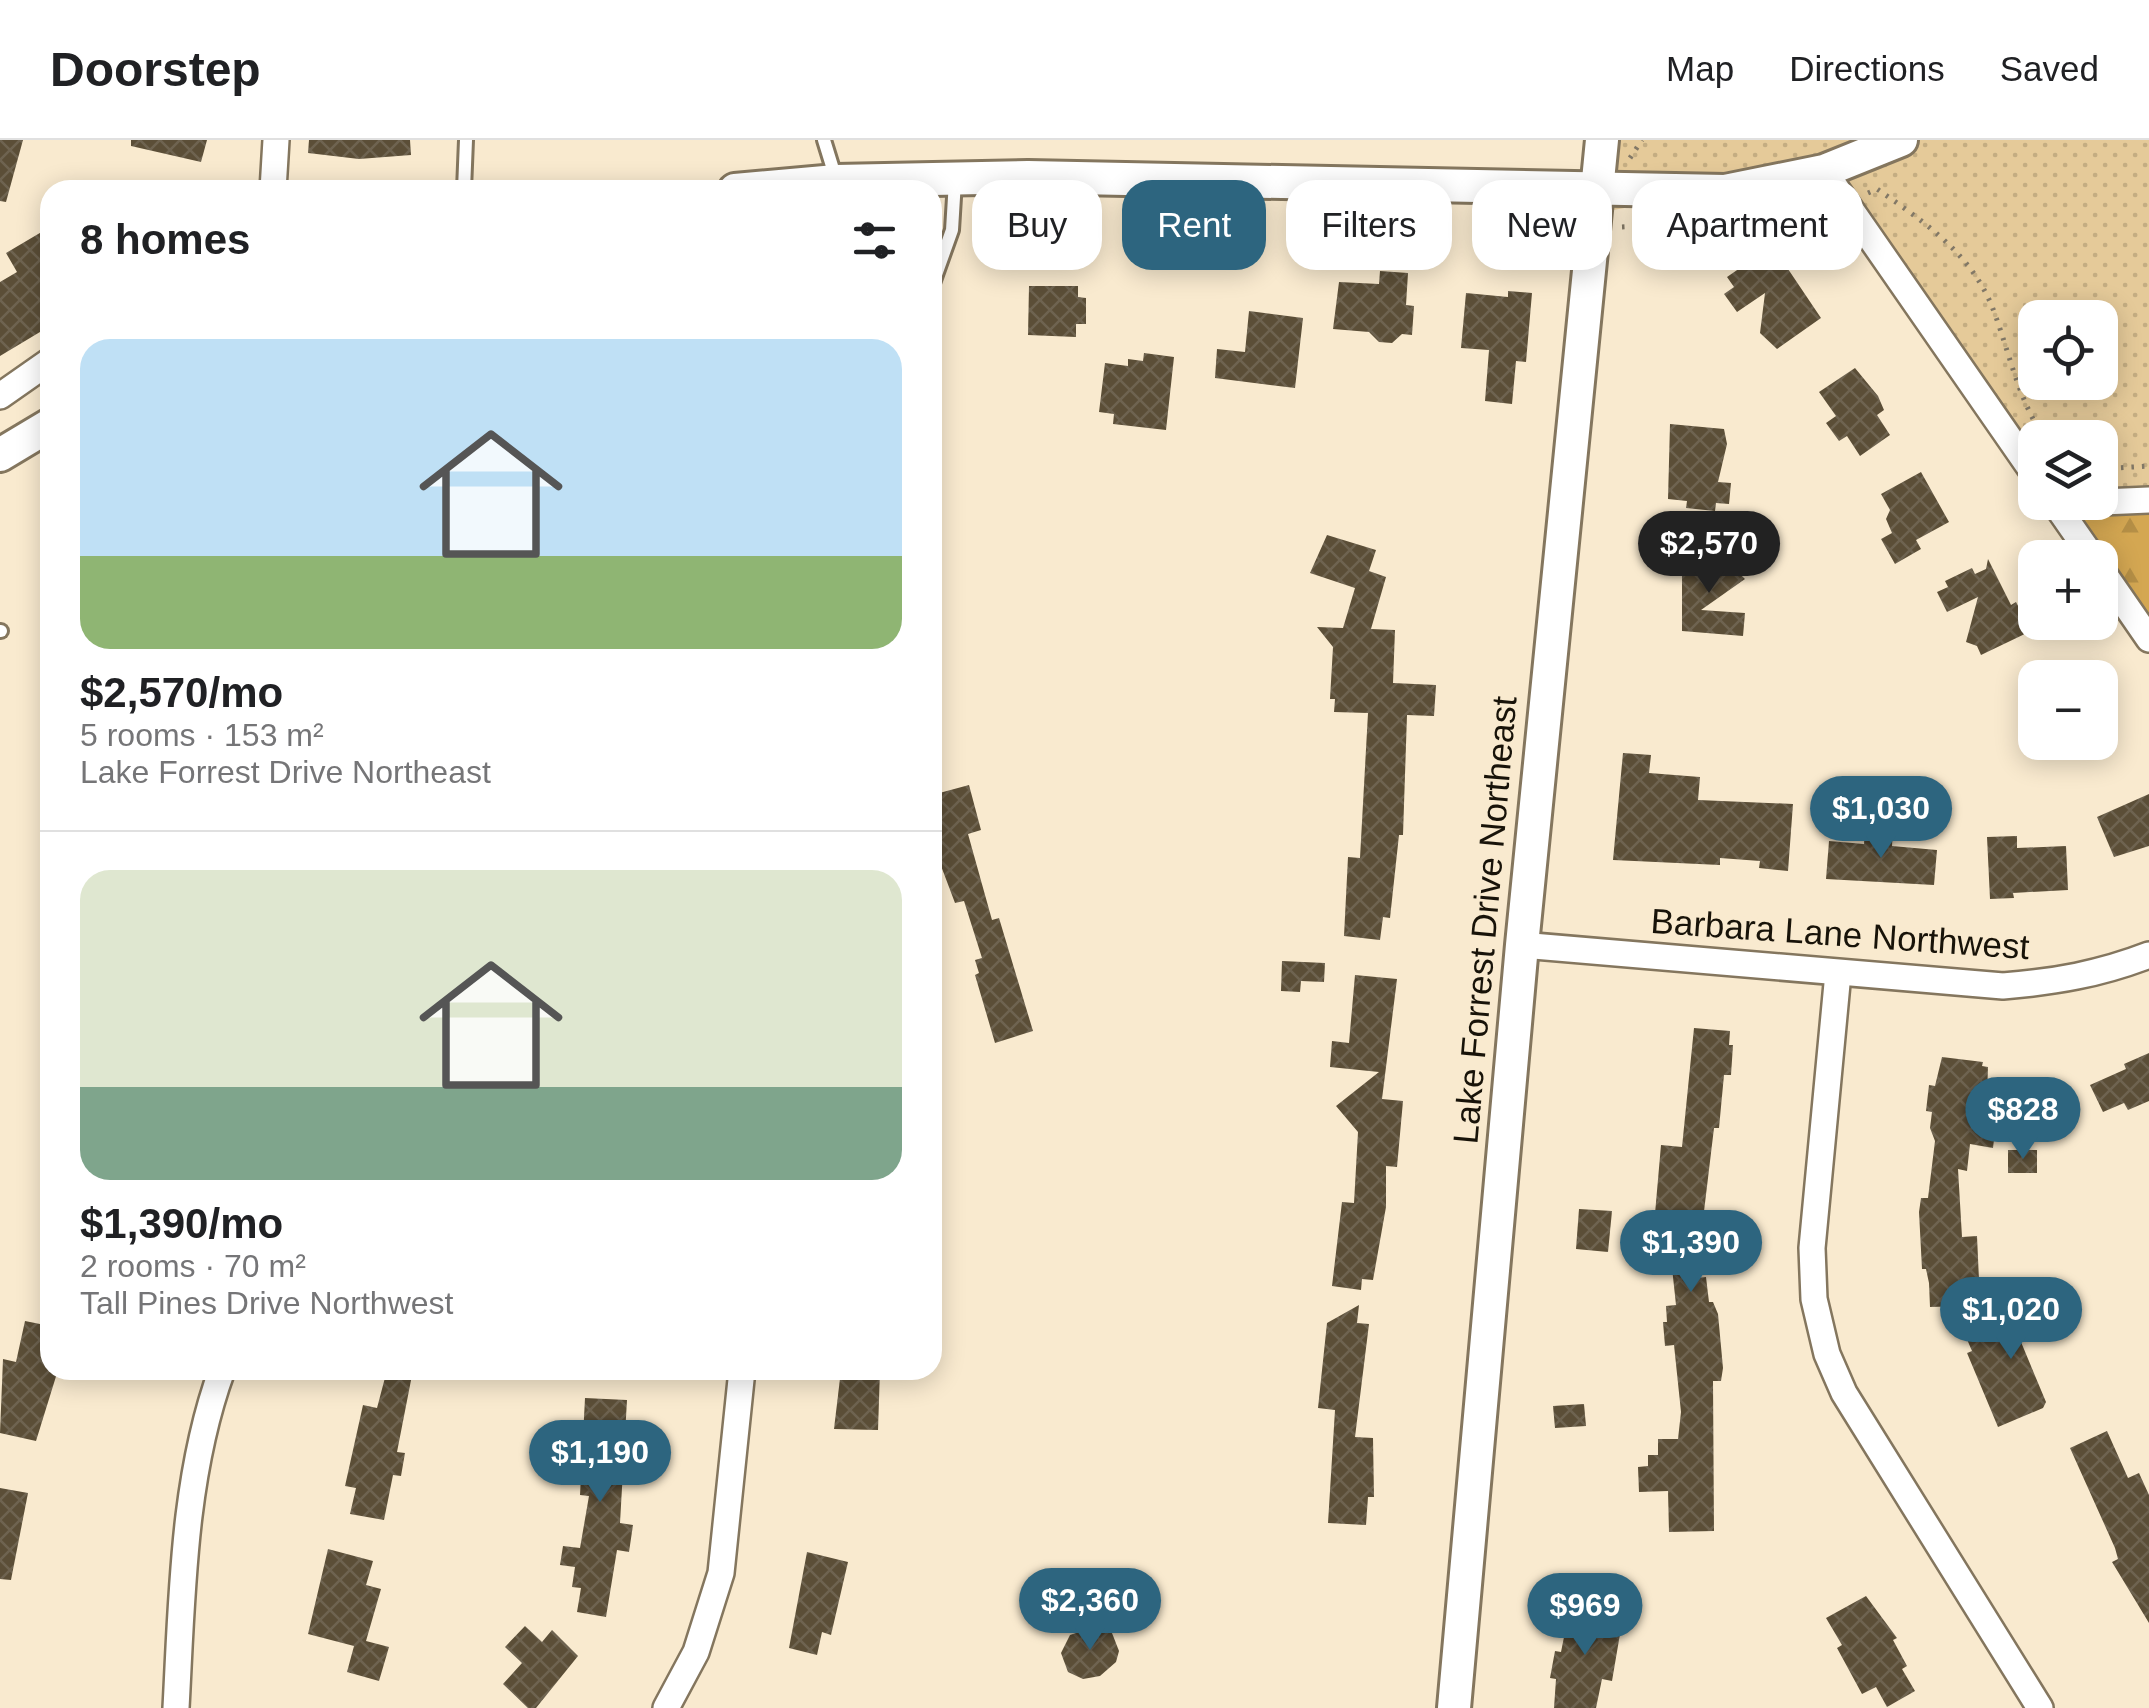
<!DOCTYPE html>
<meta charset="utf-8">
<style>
:root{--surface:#fff;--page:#f2f2f2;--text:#202124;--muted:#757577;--line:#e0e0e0;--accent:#2d657f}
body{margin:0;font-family:Arial,sans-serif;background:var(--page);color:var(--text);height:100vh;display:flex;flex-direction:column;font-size:38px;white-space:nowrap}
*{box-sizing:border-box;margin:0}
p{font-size:32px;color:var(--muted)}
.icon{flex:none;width:55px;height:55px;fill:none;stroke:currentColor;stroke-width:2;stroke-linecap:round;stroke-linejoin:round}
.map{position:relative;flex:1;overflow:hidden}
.panel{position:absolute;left:40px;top:40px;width:902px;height:1200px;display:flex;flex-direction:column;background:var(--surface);border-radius:30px;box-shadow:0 5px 25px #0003}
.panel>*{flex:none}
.guide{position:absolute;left:972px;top:40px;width:950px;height:90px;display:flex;gap:20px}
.fabs{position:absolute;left:2018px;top:160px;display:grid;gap:20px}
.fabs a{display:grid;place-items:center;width:100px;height:100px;border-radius:20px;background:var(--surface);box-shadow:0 5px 25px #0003;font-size:50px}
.price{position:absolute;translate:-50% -85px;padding:0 22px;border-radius:35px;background:var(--accent);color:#fff;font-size:32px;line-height:65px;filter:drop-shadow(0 2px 5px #0008)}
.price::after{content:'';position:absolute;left:50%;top:60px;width:30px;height:22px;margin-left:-15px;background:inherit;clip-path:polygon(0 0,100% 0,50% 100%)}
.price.current{background:#222;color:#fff}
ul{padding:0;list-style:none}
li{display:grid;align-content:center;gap:20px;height:530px;padding:0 40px}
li+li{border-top:2px solid var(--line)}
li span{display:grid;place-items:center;height:310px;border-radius:30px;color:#555}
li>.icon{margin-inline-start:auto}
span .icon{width:180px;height:180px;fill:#fffc;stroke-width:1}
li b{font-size:42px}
h2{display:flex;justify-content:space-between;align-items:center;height:120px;padding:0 40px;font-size:42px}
.tag{padding:0 35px;border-radius:30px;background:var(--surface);box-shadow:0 5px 25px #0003;font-size:35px;line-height:90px}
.tag.current{background:var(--accent);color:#fff}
header{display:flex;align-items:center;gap:60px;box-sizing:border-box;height:140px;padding:0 50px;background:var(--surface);border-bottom:2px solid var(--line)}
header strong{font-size:48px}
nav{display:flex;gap:55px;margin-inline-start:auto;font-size:35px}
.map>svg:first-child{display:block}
.forest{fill:url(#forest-firs)}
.park{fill:url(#park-dots);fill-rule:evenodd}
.building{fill:url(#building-cross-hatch)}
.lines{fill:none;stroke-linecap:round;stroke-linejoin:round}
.service-casing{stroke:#84765e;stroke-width:18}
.minor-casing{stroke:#84765e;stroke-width:30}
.tertiary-casing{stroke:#84765e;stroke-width:38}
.path{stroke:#827866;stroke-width:5;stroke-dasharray:2.5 8;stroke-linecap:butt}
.service{stroke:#fff;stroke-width:12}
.minor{stroke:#fff;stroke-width:25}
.tertiary{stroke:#fff;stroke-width:32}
.labels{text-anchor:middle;stroke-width:10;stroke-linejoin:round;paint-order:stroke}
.street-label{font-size:35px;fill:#181309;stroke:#f9eacf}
</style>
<header>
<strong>Doorstep</strong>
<nav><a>Map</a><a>Directions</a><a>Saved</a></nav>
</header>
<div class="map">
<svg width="2149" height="1568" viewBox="0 0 2149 1568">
<defs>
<pattern id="forest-firs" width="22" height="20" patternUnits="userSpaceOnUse" patternTransform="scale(2.5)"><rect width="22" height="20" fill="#d4a752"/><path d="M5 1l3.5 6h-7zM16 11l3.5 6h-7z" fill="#b58f46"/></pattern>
<pattern id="park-dots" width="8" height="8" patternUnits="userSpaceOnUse" patternTransform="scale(2.5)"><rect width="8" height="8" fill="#e5ca99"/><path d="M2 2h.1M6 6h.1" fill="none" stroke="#c4ad82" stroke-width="1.8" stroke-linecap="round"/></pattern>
<pattern id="building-cross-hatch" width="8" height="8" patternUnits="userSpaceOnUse" patternTransform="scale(2.5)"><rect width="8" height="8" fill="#5b4e37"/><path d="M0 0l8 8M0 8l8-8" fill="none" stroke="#6e6350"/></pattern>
</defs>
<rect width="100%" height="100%" fill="#f9eacf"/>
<path class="forest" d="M2149 345V493L2067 363Z"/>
<path class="park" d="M1608 0H2149V345L2100 353V298H2035V317L1832 31 1602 72ZM2035 178H2100V242H2035Z"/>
<g class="building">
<path d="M0 0H23L6 62 0 61Z"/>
<path d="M131 0H207L201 22 131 6Z"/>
<path d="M309 0H410L411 15 359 19 308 13Z"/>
<path d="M50 87V165L41 170 50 186 0 216V142L17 132 6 113Z"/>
<path d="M1770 114 1781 130 1786 126 1821 178 1777 209 1760 193 1765 153 1737 172 1724 154 1734 147 1727 137 1753 119 1760 129 1769 123Z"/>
<path d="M1380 131 1408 133 1406 165 1414 166 1412 195 1402 194 1392 203 1379 202 1369 192 1333 189 1339 142 1379 144Z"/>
<path d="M1029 146H1078V157L1086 158V184H1076V197L1028 195Z"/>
<path d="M1508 151 1532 153 1526 222 1516 221 1512 264 1485 261 1489 210 1461 208 1466 153 1508 157Z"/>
<path d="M1249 171 1303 178 1295 248 1215 238 1217 209 1245 212Z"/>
<path d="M1144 213 1174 217 1166 290 1113 284 1114 274 1099 272 1105 223 1128 226V219L1143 221Z"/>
<path d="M1855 228 1878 256 1884 270 1877 275 1890 295 1860 316 1847 296 1839 301 1826 283 1836 276 1819 252Z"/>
<path d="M1670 284 1724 289 1727 304 1718 342 1731 343 1729 364 1716 363 1715 371 1686 368 1687 361 1668 359Z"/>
<path d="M1921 332 1949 382 1916 400 1921 409 1895 424 1881 399 1892 393 1886 379 1890 370 1881 354Z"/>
<path d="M1327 395 1376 410 1369 431 1386 437 1371 489 1395 490 1393 543 1436 545 1434 576 1407 575 1403 695H1399L1390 778 1383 777 1380 800 1344 796 1348 717 1360 718 1368 573 1334 572 1335 559H1330L1333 507 1317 487 1343 488 1355 448 1310 433Z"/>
<path d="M1682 417 1737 420 1736 430 1745 439 1701 470 1745 473 1743 496 1682 491Z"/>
<path d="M1988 419 2011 465 2016 462 2031 491 1981 515 1977 506 1966 502 1978 457 1947 472 1937 452 1948 447 1945 441 1972 428 1975 434 1986 429Z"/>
<path d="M1623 613 1651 615 1649 633 1700 637 1698 660 1793 664 1788 731 1759 728 1760 721 1720 718V725L1613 720Z"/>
<path d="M969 645 981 690 968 694 992 780 999 778 1033 891 995 903 975 835 979 833 975 820 982 818 964 761 955 763 932 702V655Z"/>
<path d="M2149 654V706L2114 717 2097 677Z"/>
<path d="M1865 687 1893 689 1892 706 1937 710 1934 745 1826 739 1829 701 1864 704Z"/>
<path d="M2017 696V708L2066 706 2068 750 2013 753 2014 758 1990 759 1987 697Z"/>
<path d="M1282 821 1325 823 1324 842 1301 841 1300 852 1281 851Z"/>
<path d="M1355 835 1397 839 1382 959 1403 961 1397 1027 1386 1026V1067L1373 1140 1362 1139 1361 1150 1332 1146 1342 1062 1354 1063 1358 992 1336 966 1379 932 1330 927 1332 901 1349 903Z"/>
<path d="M1694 888 1730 891 1729 905H1733L1731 935H1724L1719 988H1714L1696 1138 1706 1137 1709 1162H1713L1718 1174 1723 1228 1721 1241H1713L1714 1391 1669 1392 1668 1351 1639 1352 1638 1327 1648 1326V1315H1658V1299H1678L1681 1272 1674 1205 1665 1206 1663 1182H1667L1666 1166 1676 1165 1670 1109 1652 1108 1661 1005 1682 1007Z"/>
<path d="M2149 913V961L2128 970 2124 963 2103 972 2090 945 2126 929 2124 924Z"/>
<path d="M1942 917 1983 922 1982 926 1988 927 1987 956 1999 958 1993 1008 1970 1004 1967 1031 1958 1029 1962 1097 1977 1096 1979 1140 1964 1141 1965 1166 1930 1167 1929 1143 1926 1129H1922L1919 1072 1921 1058H1928L1935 1001 1930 988 1932 972 1926 971 1929 945 1935 946Z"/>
<rect x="2008" y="1010" width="29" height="23"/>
<path d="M1579 1069 1612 1071 1608 1112 1576 1109Z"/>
<path d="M2056 1158 2066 1184 2021 1202 2046 1262 2043 1268 1998 1287 1967 1213 1972 1211 1963 1190 1989 1179 1993 1189Z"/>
<path d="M1359 1165 1357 1183 1369 1184 1355 1297 1373 1298 1374 1357H1368L1366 1385 1328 1383 1335 1270 1318 1268 1327 1183Z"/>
<path d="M25 1181 50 1186V1230H58L36 1301 0 1293 3 1219 16 1222Z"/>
<path d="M387 1230H413L397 1312 405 1313 401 1336 393 1335 384 1380 350 1374 356 1348 345 1346 363 1265 377 1268Z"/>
<path d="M841 1230H880L878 1290 834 1289Z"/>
<path d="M585 1258 627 1260 620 1383 633 1385 629 1412 617 1410 606 1477 577 1472 581 1448 572 1447 575 1427 560 1425 563 1406 580 1408 589 1356 580 1355Z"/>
<path d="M1584 1264 1586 1286 1555 1288 1553 1266Z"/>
<path d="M2107 1291 2128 1338 2139 1333 2149 1355V1483L2112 1422 2118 1419 2115 1408 2070 1308Z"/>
<path d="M0 1348 28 1353 11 1440 0 1439Z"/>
<path d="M328 1409 373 1421 366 1445 381 1449 366 1501 389 1507 379 1541 347 1532 354 1506 308 1494Z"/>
<path d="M807 1412 848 1422 831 1495 822 1492 817 1515 789 1508Z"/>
<path d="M1866 1456 1897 1498 1893 1500 1907 1526 1902 1529 1915 1551 1887 1567 1876 1547 1862 1554 1837 1508 1842 1505 1826 1478Z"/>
<path d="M1577 1461 1610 1467 1606 1492 1620 1494 1612 1541 1602 1539 1596 1568H1554L1556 1539 1550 1538 1555 1511 1561 1512 1564 1497 1572 1489Z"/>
<path d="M525 1486 542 1502 552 1490 578 1516 536 1568H528L503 1544 522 1523 505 1507Z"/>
<path d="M1091 1488 1112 1493 1119 1511 1116 1522 1100 1536 1083 1539 1068 1532 1061 1513 1070 1495Z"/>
</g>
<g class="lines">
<g class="service-casing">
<g id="service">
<path d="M824 0 836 39"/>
<path d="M464 50 466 0"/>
<path d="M932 146 952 90 955 41"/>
<path d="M0 491H1"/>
</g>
</g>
<g class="minor-casing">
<g id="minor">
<path d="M1824 31 2035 335"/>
<path d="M273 50 276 0"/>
<path d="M0 256 50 221"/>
<path d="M2054 362 2093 418"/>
<path d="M2056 364 2149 360"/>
<path d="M2100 428 2149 499"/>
<path d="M1522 805 2003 846C2054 842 2100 834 2149 815"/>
<path d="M1838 833 1812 1108 1814 1159 1827 1214 1844 1253 2040 1568"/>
<path d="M176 1568C182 1457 183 1336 222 1230"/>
<path d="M666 1568 696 1512 721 1433 742 1230"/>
</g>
</g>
<g class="tertiary-casing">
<g id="tertiary">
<path d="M735 50 836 41 1028 37 1725 51 1824 31 1901 0"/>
<path d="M0 315 50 285"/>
<path d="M1454 1568 1522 805 1602 0"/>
</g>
</g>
<g class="path">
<path d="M1630 18 1642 0"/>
<path d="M1868 53 1877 49C1923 81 1972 114 1993 169 2010 214 2017 256 2044 298"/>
<path d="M1732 81 1820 68"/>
<path d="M1622 87 1716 82"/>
<path d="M2100 329 2149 326"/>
</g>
<use href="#service" class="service"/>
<use href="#minor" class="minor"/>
<use href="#tertiary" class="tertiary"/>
</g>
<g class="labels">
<g class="street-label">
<text transform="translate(1485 780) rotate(-85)" y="12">Lake Forrest Drive Northeast</text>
<text transform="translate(1840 794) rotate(4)" y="12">Barbara Lane Northwest</text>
</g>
</g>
</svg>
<div class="fabs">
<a><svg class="icon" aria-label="locate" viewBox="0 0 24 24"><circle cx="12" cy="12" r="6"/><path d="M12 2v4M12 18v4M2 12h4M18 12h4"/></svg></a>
<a><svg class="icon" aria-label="layers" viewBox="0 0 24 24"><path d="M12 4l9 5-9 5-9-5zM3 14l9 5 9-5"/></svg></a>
<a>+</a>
<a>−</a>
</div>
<b class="price current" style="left:1709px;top:456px">$2,570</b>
<b class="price" style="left:1881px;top:721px">$1,030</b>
<b class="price" style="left:2023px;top:1022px">$828</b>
<b class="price" style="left:1691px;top:1155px">$1,390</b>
<b class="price" style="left:2011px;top:1222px">$1,020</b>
<b class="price" style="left:600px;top:1365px">$1,190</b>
<b class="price" style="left:1090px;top:1513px">$2,360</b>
<b class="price" style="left:1585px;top:1518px">$969</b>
<div class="guide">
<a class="tag">Buy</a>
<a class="tag current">Rent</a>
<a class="tag">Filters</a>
<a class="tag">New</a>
<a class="tag">Apartment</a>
</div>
<section class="panel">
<h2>8 homes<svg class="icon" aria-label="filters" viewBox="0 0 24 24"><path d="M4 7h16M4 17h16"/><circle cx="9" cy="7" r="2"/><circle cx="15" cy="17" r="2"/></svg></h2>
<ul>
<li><span style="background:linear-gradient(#bfe0f5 70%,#8fb573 0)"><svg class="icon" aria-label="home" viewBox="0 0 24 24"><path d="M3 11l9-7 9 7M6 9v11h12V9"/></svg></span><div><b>$2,570/mo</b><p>5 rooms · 153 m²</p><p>Lake Forrest Drive Northeast</p></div></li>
<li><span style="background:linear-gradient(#dfe7d0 70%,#7fa58c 0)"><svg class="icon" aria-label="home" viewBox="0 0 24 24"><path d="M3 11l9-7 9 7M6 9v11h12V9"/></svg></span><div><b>$1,390/mo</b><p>2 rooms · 70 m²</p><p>Tall Pines Drive Northwest</p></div></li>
</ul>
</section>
</div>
